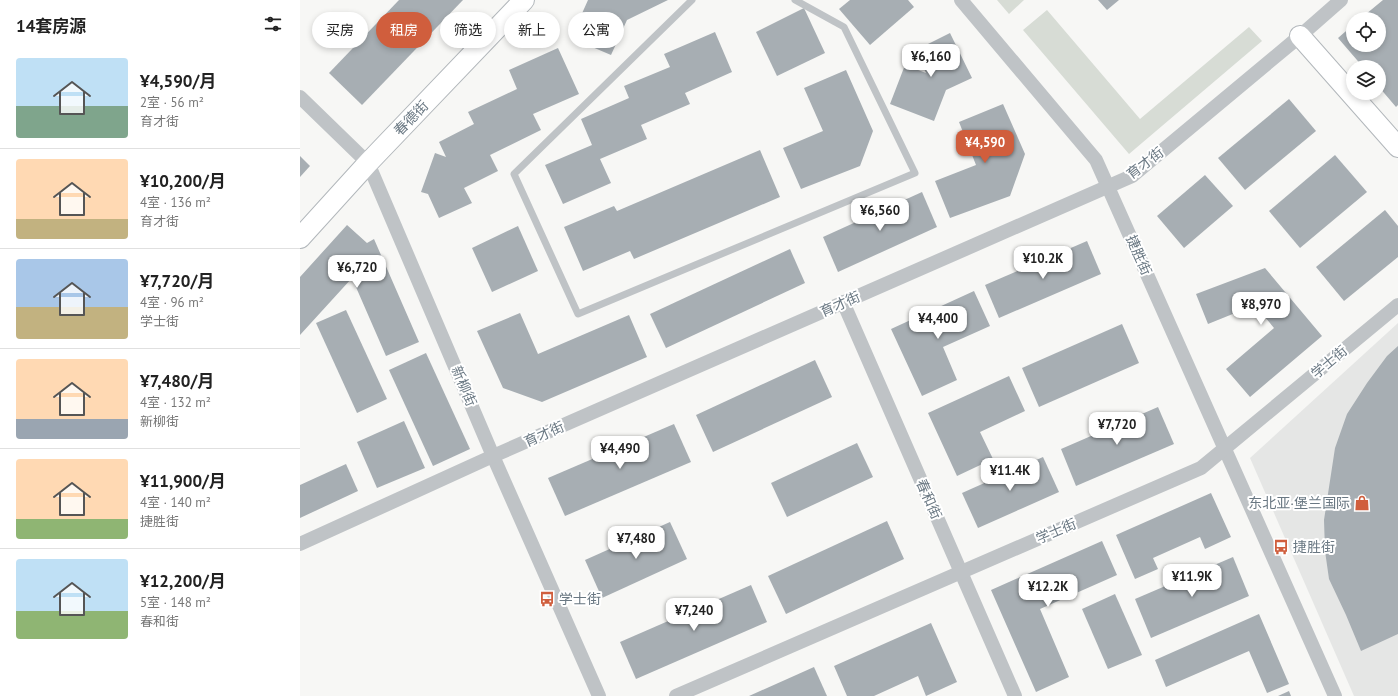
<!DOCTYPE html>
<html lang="zh">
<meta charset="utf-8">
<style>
:root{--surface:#fff;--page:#f2f2f2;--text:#222;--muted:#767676;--line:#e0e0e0;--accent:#d05e3d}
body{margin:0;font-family:"PT Sans","Noto Sans SC",sans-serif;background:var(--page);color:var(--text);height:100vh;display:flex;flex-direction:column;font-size:15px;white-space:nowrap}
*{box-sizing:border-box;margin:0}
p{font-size:13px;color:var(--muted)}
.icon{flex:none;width:22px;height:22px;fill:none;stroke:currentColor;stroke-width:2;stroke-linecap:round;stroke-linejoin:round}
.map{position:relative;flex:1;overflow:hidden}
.details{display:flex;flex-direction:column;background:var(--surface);width:300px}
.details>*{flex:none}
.banner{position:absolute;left:12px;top:12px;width:380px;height:36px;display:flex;gap:8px}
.buttons{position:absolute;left:1046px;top:12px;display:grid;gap:8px}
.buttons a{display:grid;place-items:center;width:40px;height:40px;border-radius:50%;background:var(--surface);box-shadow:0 2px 6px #0003;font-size:20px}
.price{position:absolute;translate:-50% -34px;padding:0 9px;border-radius:8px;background:#fff;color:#222;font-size:13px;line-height:26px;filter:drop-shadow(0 1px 2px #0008)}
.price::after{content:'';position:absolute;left:50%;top:24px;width:12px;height:9px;margin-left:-6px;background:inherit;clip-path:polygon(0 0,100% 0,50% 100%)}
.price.on{background:var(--accent);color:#fff}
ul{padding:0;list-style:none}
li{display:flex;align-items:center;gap:12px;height:100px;padding:0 16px}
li+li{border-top:1px solid var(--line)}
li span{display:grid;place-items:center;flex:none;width:112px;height:80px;border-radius:4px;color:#555}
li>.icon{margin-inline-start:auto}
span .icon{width:48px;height:48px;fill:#fffc;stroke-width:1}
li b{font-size:17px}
h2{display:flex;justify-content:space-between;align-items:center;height:48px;padding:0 16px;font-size:17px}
.chip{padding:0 14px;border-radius:18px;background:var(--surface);box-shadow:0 2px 6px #0003;font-size:14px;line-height:36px}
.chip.on{background:var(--accent);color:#fff}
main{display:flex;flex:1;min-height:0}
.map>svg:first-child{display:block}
.built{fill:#e5e6e5}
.green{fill:#d7dcd5}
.building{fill:#a7aeb3}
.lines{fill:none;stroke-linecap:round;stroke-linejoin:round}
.secondary-casing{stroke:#b2b7bb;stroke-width:22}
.lane{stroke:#bfc3c6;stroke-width:7}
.street{stroke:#bfc3c6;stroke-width:14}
.secondary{stroke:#fff;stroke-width:20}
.labels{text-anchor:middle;stroke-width:4;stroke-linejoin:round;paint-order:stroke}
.street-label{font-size:14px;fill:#6a7883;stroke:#fff}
.poi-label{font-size:14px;fill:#6a7883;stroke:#fff;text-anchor:start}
</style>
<main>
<section class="details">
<h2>14套房源<svg class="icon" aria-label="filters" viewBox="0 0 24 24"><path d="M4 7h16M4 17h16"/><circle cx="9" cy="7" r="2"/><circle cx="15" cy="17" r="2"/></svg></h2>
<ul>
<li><span style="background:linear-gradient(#bfe0f5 60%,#7fa58c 0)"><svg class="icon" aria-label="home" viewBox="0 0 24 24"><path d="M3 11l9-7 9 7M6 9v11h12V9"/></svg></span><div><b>¥4,590/月</b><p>2室 · 56 m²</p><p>育才街</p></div></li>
<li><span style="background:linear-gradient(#ffd9b3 75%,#c2b280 0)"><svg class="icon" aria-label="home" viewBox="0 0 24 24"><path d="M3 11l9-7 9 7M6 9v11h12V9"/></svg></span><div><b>¥10,200/月</b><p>4室 · 136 m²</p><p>育才街</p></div></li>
<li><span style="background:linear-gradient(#a9c7e8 60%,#c2b280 0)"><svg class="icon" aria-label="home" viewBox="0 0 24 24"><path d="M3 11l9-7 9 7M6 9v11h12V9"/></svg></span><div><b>¥7,720/月</b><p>4室 · 96 m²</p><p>学士街</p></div></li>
<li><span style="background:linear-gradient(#ffd9b3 75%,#9aa5b1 0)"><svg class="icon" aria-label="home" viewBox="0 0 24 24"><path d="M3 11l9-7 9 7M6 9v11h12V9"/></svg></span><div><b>¥7,480/月</b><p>4室 · 132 m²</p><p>新柳街</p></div></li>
<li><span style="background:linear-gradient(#ffd9b3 75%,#8fb573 0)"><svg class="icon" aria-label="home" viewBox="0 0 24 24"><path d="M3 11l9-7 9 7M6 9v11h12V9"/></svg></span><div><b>¥11,900/月</b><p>4室 · 140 m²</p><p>捷胜街</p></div></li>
<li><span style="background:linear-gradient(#bfe0f5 65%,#8fb573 0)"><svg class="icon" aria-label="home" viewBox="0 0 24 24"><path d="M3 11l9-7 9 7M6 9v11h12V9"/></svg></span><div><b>¥12,200/月</b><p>5室 · 148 m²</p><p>春和街</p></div></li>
</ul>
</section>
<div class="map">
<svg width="1098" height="696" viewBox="0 0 1098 696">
<rect width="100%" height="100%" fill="#f7f7f5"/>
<path class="built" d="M1098 323V696H1054L950 458Z"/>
<g class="green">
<path d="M697 0H724L709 14Z"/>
<path d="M747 10 840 119 949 27 962 41 829 154 723 30Z"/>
</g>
<g class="building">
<path d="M99 0H163L62 105 29 73Z"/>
<path d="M288 0H368L327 20 311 55 271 38Z"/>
<path d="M550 0H608L614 7 570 45 539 9Z"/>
<path d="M798 0H819L807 10Z"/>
<path d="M1083 0H1098V105L1096 107 1079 87V67H1063L1038 38 1053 25V45H1079V19H1060Z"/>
<path d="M504 8 525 53 477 76 456 32Z"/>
<path d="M415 32 432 72 385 93 390 104 341 125 347 139 300 159 311 183 263 204 245 165 292 145 281 119 329 98 324 86 370 67 364 54Z"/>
<path d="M650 33 672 78 646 90 634 121 590 104 605 65 626 73 616 50Z"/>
<path d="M258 48 279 94 233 114 241 130 190 155 198 171 164 188 172 203 139 218 128 194 121 192 135 153 146 157 139 142 174 124 168 112 217 89 209 70Z"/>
<path d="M546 70 573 131 560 166 501 189 483 148 523 131 504 88Z"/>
<path d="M989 99 1016 131 945 190 918 158Z"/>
<path d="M703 104 725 154 710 196 650 218 635 181 676 165 659 122Z"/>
<path d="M460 150 480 197 334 259 330 251 283 271 264 227 314 206 317 211Z"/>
<path d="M1035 155 1067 192 1000 248 969 211Z"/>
<path d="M0 156 10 166 0 177Z"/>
<path d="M905 175 933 206 884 248 857 216Z"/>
<path d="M622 192 637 227 538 272 523 237Z"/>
<path d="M1085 210 1098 226V257L1044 301 1016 267Z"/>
<path d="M47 225 67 243 74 239 119 342 86 356 52 278 0 335V277Z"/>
<path d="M218 226 238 271 192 292 172 248Z"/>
<path d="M787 241 801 274 699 318 685 285Z"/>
<path d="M490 249 505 283 366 348 350 314Z"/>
<path d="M965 268 1022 336 950 397 926 369 974 328 955 305 908 324 896 294Z"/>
<path d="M674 291 690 326 643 347 657 380 622 396 591 329Z"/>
<path d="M46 310 87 399 57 413 16 323Z"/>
<path d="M220 313 238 354 329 315 347 357 242 402 203 388 177 331Z"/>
<path d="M822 324 839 363 739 407 722 368Z"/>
<path d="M1098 346V634L1061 651 1046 615 1029 579 1025 551 1024 520 1035 448 1047 414 1067 383 1087 356Z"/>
<path d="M126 353 170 449 133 466 89 370Z"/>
<path d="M515 360 532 397 413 452 396 415Z"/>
<path d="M709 376 725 411 680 432 693 459 657 476 628 413Z"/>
<path d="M858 407 874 444 776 486 761 449Z"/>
<path d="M104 421 125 468 77 488 57 442Z"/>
<path d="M374 424 391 462 265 516 248 478Z"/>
<path d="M557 443 573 477 487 517 471 483Z"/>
<path d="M743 457 759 492 678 528 662 493Z"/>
<path d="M46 464 58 491 0 518V485Z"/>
<path d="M911 493 931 537 905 549 900 537 853 558 858 569 835 579 816 535Z"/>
<path d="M587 521 604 559 486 614 468 576Z"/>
<path d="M370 522 387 559 302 598 285 560Z"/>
<path d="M802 541 817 575 740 609 769 677 736 692 691 590Z"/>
<path d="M933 557 949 596 851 638 835 599Z"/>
<path d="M451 585 467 622 336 679 320 642Z"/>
<path d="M815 594 842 655 808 669 782 609Z"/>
<path d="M959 614 989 684 967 693 949 651 866 687 855 660Z"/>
<path d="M631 623 657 682 626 696 618 676 574 696H547L534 666Z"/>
<path d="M514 667 527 696H449Z"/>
<path d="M989 691 991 696H978Z"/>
</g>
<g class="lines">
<g class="secondary-casing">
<g id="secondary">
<path d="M1000 36 1098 147"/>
<path d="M0 238 68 163 224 0"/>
</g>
</g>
<path class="lane" d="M392 0 214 174 278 314 615 173 544 27 495 0"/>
<g class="street">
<path d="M661 0 796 160 1035 696"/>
<path d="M0 97 68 163 193 456 299 696"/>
<path d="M543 302 715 696"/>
<path d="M0 544 193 456 832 176 1000 36 1041 0"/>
<path d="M376 696 901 468 1098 305"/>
</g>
<use href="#secondary" class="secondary"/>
</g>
<defs>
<g id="shop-bare" transform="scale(1.2)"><path d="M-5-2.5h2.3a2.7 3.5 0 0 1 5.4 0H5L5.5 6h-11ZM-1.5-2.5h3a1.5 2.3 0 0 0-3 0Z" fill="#d05e3d" stroke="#fff" stroke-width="2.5" paint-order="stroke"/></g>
<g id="bus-bare" transform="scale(1.2)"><path d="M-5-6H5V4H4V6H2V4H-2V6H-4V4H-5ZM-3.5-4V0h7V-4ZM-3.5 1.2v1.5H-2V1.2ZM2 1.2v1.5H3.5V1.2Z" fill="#d05e3d" stroke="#fff" stroke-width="2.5" paint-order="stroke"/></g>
</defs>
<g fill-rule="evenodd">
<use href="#shop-bare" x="1062" y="503"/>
<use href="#bus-bare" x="981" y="547"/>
<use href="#bus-bare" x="247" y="599"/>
</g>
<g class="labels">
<g class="street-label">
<text transform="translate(111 118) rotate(-46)" y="5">春德街</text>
<text transform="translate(845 163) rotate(-37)" y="5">育才街</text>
<text transform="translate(839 255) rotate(66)" y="5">捷胜街</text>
<text transform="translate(540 304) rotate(-24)" y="5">育才街</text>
<text transform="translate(1029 362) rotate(-40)" y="5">学士街</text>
<text transform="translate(164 386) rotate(67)" y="5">新柳街</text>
<text transform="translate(244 434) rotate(-24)" y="5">育才街</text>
<text transform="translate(629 499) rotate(66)" y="5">春和街</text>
<text transform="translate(756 531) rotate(-23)" y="5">学士街</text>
</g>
<g class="poi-label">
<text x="1050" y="508" text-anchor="end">东北亚·堡兰国际</text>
<text x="993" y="552">捷胜街</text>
<text x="259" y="604">学士街</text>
</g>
</g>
</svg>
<div class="buttons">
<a><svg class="icon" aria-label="locate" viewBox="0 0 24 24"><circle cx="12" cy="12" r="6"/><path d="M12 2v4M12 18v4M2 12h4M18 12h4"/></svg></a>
<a><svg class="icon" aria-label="layers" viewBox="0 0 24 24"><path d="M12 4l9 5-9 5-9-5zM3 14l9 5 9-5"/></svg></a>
</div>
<b class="price" style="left:631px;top:78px">¥6,160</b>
<b class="price on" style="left:685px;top:164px">¥4,590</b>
<b class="price" style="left:580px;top:232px">¥6,560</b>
<b class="price" style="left:743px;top:280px">¥10.2K</b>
<b class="price" style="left:57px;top:289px">¥6,720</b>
<b class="price" style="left:961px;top:326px">¥8,970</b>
<b class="price" style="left:638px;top:340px">¥4,400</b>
<b class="price" style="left:817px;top:446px">¥7,720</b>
<b class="price" style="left:320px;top:470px">¥4,490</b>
<b class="price" style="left:710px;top:492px">¥11.4K</b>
<b class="price" style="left:336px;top:560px">¥7,480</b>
<b class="price" style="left:892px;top:598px">¥11.9K</b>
<b class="price" style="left:748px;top:608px">¥12.2K</b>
<b class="price" style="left:394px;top:632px">¥7,240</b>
<div class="banner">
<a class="chip">买房</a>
<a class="chip on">租房</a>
<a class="chip">筛选</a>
<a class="chip">新上</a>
<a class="chip">公寓</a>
</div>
</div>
</main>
